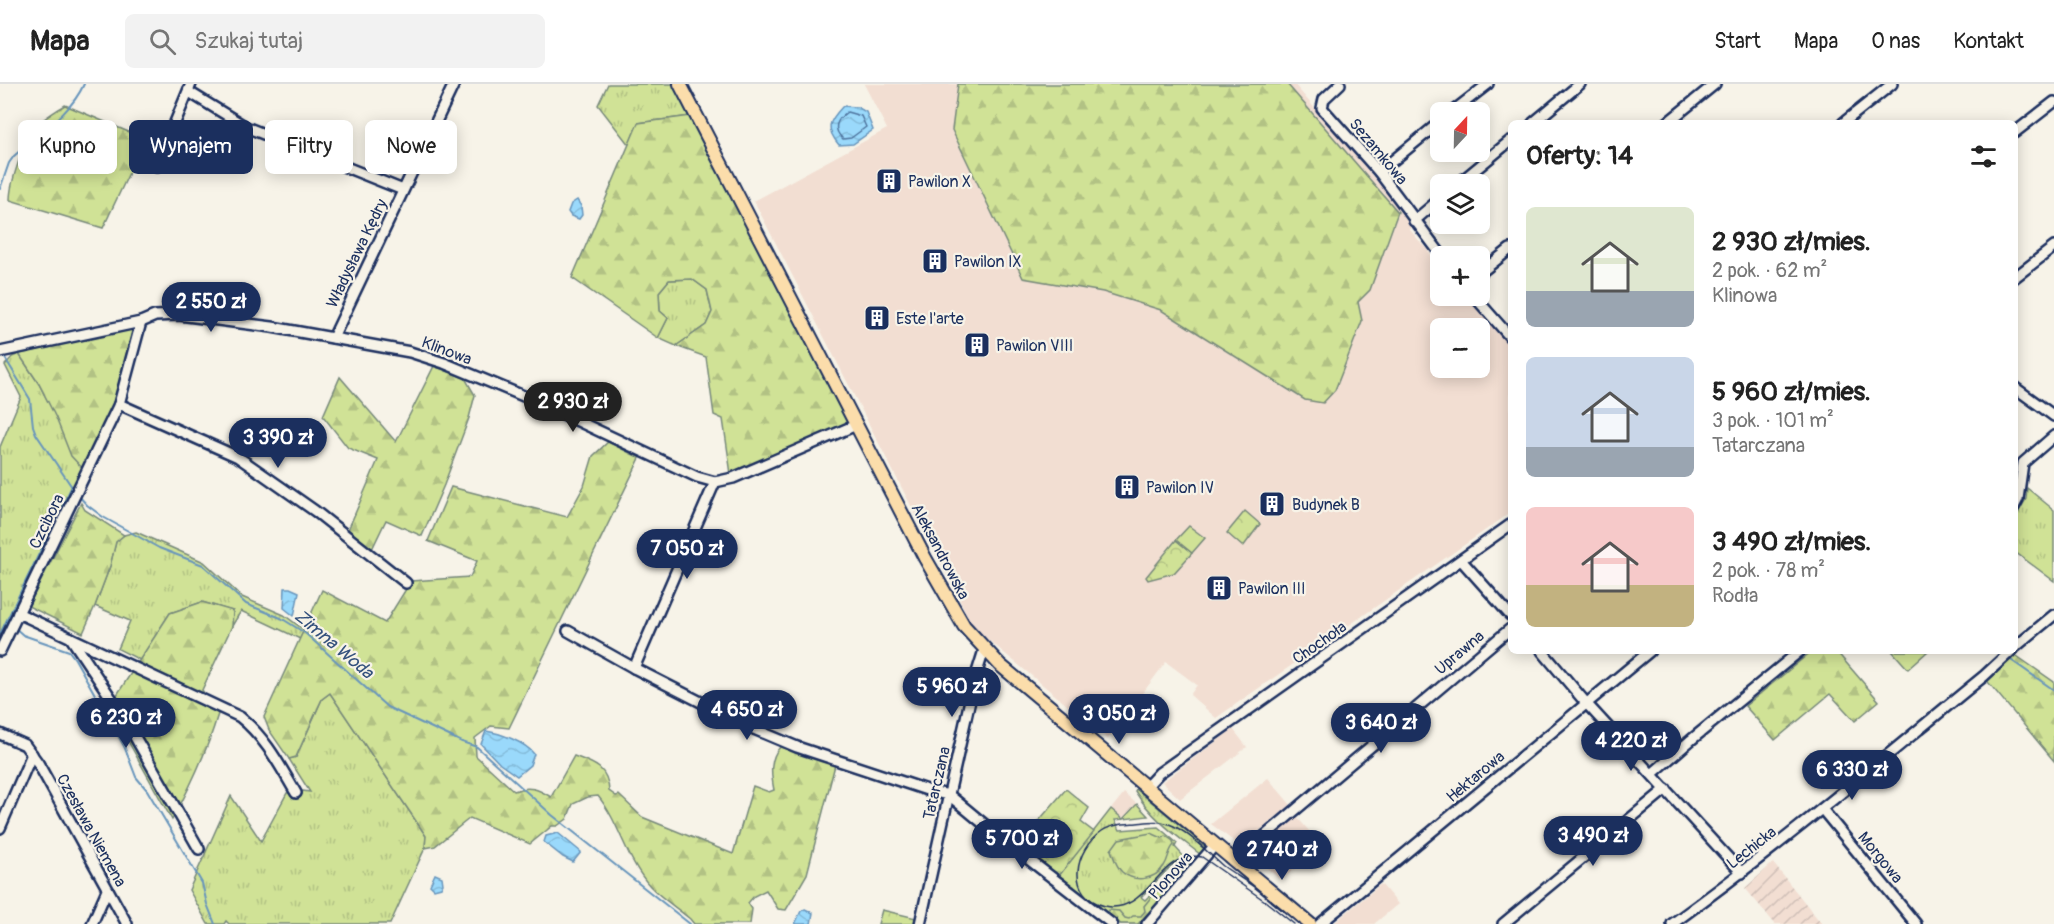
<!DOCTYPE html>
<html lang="pl">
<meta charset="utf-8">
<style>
:root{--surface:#fff;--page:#f2f2f2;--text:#222;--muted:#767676;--line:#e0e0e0;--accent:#1b2f5e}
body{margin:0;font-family:Pangolin,sans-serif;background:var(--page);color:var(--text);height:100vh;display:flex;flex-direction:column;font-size:22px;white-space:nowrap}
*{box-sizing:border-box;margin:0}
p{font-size:20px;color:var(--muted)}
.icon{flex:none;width:33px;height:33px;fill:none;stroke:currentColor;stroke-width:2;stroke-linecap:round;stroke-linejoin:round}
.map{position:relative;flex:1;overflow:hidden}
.sheet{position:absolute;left:1508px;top:36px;width:510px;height:534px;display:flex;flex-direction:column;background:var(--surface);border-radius:9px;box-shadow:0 3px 15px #0003}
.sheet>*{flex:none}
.top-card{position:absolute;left:18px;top:36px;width:570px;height:54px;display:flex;gap:12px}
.needle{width:39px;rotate:22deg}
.fabs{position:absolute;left:1430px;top:18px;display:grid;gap:12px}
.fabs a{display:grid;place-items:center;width:60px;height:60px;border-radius:9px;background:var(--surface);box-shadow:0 3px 15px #0003;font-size:30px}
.price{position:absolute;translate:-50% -51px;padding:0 14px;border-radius:21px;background:var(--accent);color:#fff;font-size:20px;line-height:39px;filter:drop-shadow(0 2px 3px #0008)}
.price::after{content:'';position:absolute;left:50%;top:36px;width:18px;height:14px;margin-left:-9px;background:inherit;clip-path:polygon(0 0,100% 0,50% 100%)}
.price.selected{background:#222;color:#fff}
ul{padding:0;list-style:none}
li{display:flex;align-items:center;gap:18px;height:150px;padding:0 18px}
li span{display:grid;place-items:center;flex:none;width:168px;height:120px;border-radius:9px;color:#555}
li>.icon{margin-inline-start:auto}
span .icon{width:72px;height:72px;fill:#fffc;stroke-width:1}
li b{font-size:26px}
h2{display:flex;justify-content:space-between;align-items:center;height:72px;padding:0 18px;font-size:26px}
.chip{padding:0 21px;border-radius:9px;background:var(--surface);box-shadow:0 3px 15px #0003;font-size:21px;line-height:54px}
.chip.selected{background:var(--accent);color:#fff}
header{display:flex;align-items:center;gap:36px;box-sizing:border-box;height:84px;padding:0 30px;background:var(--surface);border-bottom:2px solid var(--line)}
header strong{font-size:28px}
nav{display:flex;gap:33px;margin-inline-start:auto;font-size:21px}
.search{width:420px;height:54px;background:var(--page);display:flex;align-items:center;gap:15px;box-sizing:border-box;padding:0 21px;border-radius:9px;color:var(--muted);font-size:22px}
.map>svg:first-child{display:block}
.built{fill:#f2ded2;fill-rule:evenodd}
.industrial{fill:url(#industrial-furrows)}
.grass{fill:url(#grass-tufts);stroke:#76887a;stroke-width:1.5}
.forest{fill:url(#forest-firs);stroke:#76887a;stroke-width:1.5}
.park{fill:url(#park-crowns);stroke:#76887a;stroke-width:1.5}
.pitch{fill:#d0e296;stroke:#76887a;stroke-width:1.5}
.water{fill:url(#water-waves);stroke:#6795bc;stroke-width:1.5}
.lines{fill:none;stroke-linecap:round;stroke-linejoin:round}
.shore{stroke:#4e739d;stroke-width:1.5}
.stream{stroke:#6795bc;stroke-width:2}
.minor-casing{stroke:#1b2f5e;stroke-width:14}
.major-casing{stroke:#1b2f5e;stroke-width:16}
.minor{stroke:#f7f3e8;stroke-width:9}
.major{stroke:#fbddab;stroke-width:12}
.tram{stroke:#1b2f5e;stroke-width:1.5}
.labels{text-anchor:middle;stroke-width:4.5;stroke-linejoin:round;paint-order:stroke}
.street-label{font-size:16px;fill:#1b2f5e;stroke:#f7f3e8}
.poi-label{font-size:16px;fill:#1b2f5e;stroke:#f7f3e8;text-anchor:start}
.water-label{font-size:18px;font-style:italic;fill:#34517d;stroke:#f7f3e8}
</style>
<header>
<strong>Mapa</strong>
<div class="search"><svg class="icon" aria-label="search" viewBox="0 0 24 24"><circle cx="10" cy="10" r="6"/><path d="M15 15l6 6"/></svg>Szukaj tutaj</div>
<nav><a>Start</a><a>Mapa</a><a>O nas</a><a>Kontakt</a></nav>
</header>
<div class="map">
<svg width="2054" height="840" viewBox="0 0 2054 840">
<defs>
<pattern id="industrial-furrows" width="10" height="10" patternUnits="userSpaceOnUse" patternTransform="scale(1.5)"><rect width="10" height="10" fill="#f2ded2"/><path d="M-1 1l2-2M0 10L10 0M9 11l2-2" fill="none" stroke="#cfbfb7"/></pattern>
<pattern id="grass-tufts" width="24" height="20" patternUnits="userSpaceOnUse" patternTransform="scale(1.5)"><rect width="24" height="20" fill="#d0e296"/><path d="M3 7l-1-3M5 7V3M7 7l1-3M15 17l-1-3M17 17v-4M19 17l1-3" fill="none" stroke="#b2c284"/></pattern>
<pattern id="forest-firs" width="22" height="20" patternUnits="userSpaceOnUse" patternTransform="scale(1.5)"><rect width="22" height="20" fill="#d0e296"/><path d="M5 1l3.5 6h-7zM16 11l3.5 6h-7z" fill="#b2c284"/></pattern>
<pattern id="park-crowns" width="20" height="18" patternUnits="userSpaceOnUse" patternTransform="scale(1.5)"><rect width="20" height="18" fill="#d0e296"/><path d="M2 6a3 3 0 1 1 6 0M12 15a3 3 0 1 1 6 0" fill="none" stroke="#b2c284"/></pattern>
<pattern id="water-waves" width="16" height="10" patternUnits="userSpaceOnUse" patternTransform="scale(1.5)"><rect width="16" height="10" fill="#9ad9fb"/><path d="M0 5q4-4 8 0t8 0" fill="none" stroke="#84bbda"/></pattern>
</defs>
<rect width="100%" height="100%" fill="#f7f3e8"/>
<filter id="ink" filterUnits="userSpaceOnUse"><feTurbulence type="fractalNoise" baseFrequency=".0167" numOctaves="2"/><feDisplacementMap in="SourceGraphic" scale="12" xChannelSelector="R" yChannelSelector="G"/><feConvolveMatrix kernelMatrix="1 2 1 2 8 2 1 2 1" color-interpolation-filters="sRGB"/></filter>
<g filter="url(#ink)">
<g class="built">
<path d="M864 0H1294L1406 131 1410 136V146L1440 181V212H1466L1510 263V429L1216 634 1190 611 1197 601 1166 578 1108 655 974 544 754 117 887 45ZM1440 244H1479V284H1440Z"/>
<path d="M1233 645 1247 663 1180 715 1162 698Z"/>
<path d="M1268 694 1291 721 1240 762 1211 740Z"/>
<path d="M1124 709 1137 720 1123 735 1111 725Z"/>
<path d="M1297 733 1322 762 1281 796 1251 771Z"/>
<path d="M1381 800 1398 820 1374 840H1333Z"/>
</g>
<path class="industrial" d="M1773 779 1822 840H1775L1745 804Z"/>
<g class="grass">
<path d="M608 0H673L691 32 638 39 629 61 598 21Z"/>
<path d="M692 195 707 206 712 228 706 241 676 262 658 254 668 234 660 227 659 208 669 196Z"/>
<path d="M19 270 39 300 84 386 0 556V363L21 313 5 281 12 273Z"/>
<path d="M2027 404 2054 426V497L2015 468V434L2026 415Z"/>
<path d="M136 448 204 478 242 513 284 531 304 546 300 555 241 527 232 542V527L202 518 170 529 140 576 118 565 130 537 95 522 110 482 116 457 124 451Z"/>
<path d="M330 609 426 752 425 764 390 840H229L226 837 224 840H208L189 806 231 712 261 757 287 709 303 707 310 708 289 675 296 673 322 615Z"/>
<path d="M1136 705 1207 764 1195 757 1206 766 1201 771C1177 752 1151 734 1135 707Z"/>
<path d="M1137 720 1148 732 1115 736 1120 746 1158 743 1177 759 1175 763 1185 774 1172 781 1141 813 1145 816 1177 784 1185 780 1195 779 1143 840H1117L1058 793 1111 725 1123 735Z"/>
</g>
<g class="forest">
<path d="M958 0H1287L1398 128 1370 206 1358 218 1362 237 1335 306 1323 319 1305 316 1161 226 1103 208 1023 194 952 46Z"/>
<path d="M65 21 145 55 103 144 10 116C10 99 25 52 38 40 46 33 56 27 65 21Z"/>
<path d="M691 32 851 340 731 390 723 335 714 331 706 273 676 262 706 241 712 228 707 206 692 195 669 196 659 208 660 227 668 234 658 254 572 194 638 39Z"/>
<path d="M133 245 113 321 84 386 71 372 56 334 39 300 19 270Z"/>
<path d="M434 282 465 294 475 311 469 334 444 401 422 452 386 436 372 465 348 446 378 376 348 364 323 332 340 293 396 358Z"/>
<path d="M608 358 640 374 509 644 491 642 475 654 476 672 514 707C529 701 538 705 551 713L574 672C593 679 608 683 609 707L616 712 619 711 642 733 733 770 753 702 769 708 774 706C771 691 769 675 780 663L835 681 807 790 786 826 778 825 766 806 754 812 748 819 752 825 750 840H694L690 835C677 824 661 814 650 802 626 776 620 739 598 712L588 713 573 720 567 735 557 742H552L530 760 470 734 435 762 425 764 426 752 330 609 322 615 296 673 289 675 269 646 264 633 322 506 385 539 411 497 470 493 477 477 428 457 451 403 567 433 584 402 593 372Z"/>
<path d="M81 419 85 426 124 451 116 458 110 482 95 522 83 549 28 522Z"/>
<path d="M202 518 233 527 232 542 202 606 218 630C207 667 191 702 172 736L109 623 170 529Z"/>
<path d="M1812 567H1836L1879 617 1855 637 1830 610 1775 656 1745 622Z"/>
<path d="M1892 567H1928L1908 585Z"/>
<path d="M2014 570 2054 598V677L1988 598 1987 594Z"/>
<path d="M1151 749 1162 754 1166 752 1173 757 1174 761C1168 767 1169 775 1164 782 1155 796 1135 799 1122 788 1116 782 1114 774 1111 766L1119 755Z"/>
<path d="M1182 784 1185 786 1183 791 1138 840H1121L1108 831 1109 826 1119 827 1125 834 1129 835 1133 832H1141L1145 827 1144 822 1152 812Z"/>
</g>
<g class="park">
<path d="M1245 427 1260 440 1243 463 1227 449Z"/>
<path d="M1176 456 1192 469 1174 489 1148 496 1146 493Z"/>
<path d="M1066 705 1089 724 1081 738 1094 748 1058 793 1018 761Z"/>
<path d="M882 826 916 834 915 840H878Z"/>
</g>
<path class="pitch" d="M1189 442 1205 454 1192 469 1176 456Z"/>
<g class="water">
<path d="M843 22 857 23 866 28 873 46 853 60 839 61C825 44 828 38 843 22Z"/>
<path d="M577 116 581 122 582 131 579 135 571 132 568 128 571 120Z"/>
<path d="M285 504H290L299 508 294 532 284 524Z"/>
<path d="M486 647C500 649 525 658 534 670L530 681 517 692 500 680 481 660Z"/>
<path d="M558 749 581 768 573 778 563 773 544 758 546 752Z"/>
<path d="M435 790 442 793 443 800 441 803 434 805 430 801Z"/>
<path d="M805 825 813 829 811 840H795L801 827Z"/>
</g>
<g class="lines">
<path class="shore" d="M847 28 861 32 866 43 851 54 843 55C832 45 836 36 847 28Z"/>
<g class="stream">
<path d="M0 105 9 79 14 72C39 49 70 31 84 0"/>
<path d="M5 274 30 315 33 342 36 350 74 406"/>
<path d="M77 410 87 421 103 433 159 464 203 481 246 520 281 534 305 549 387 623 462 658 477 663 552 731 690 840"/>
<path d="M14 543 23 551 69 567 75 575 124 662 136 693 147 706 202 799 207 820 215 840"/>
<path d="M0 550 72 402"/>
<path d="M1994 567 2000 569"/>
<path d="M2008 574 2054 606"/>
</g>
<g class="minor-casing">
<g id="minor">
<path d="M1340 0 1324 15 1322 24 1379 88 1442 172"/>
<path d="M189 8 246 43 403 106"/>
<path d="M1452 28 1488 0"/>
<path d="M1533 39 1580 0"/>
<path d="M1667 39 1715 0"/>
<path d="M1843 39 1892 0"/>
<path d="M2014 49 2054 18"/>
<path d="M157 82 191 0"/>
<path d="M1379 88 1440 38"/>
<path d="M1458 100 1510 57"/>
<path d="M1414 137 1440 115"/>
<path d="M1479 190 1510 165"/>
<path d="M2014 194 2054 163"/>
<path d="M1474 212 1510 253"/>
<path d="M333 254 454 0"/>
<path d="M0 268 141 238 155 232 179 231 272 243 410 268 444 279 533 316 697 393 715 398 733 394 856 341"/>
<path d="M2014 303 2054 332"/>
<path d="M119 320 238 373 315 427 406 499"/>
<path d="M2014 423 2018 415 2023 379 2054 352"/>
<path d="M1461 476 1510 531"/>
<path d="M18 529 240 633C266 654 280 682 296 709"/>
<path d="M568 547 634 584 754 645 797 663 930 707 949 711 996 750 1112 840"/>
<path d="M71 554 123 632 199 765"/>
<path d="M2014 564 2054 531"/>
<path d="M0 567 119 320 141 238"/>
<path d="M1542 567 1586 619 1742 789"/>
<path d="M634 584 715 398"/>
<path d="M0 650 25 661 38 679 127 840"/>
<path d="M1652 690 1691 656 1800 567"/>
<path d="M1146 703 1159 689 1510 441"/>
<path d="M1822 725 1916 840"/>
<path d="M0 744 32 670"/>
<path d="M1235 777 1510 545"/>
<path d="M92 840 107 806"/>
<path d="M920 840 974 598 984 566"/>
<path d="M1147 840 1215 761"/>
<path d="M1320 840 1650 567"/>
<path d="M1503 840 1666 705"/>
<path d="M1672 840C1780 762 1881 676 1984 592L2011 567"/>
</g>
</g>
<g class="major-casing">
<path id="major" d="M680 0 925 474 964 542 1000 581 1310 840"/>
</g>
<use href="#minor" class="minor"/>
<use href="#major" class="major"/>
<path class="tram" d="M1294 840 1265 817 1202 773C1159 764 1148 832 1105 822 1065 812 1074 766 1102 747 1112 740 1125 740 1137 739 1148 738 1159 736 1169 740 1187 746 1208 769 1223 782 1234 790 1246 797 1257 805 1272 816 1286 828 1300 840"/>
</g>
</g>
<defs>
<g id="building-square" transform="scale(1.35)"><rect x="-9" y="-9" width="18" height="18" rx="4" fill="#1b2f5e" stroke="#f7f3e8"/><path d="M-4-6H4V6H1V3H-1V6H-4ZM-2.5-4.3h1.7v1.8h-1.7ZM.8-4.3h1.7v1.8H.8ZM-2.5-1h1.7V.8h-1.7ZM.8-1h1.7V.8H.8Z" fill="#fff"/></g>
</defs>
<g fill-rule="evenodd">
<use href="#building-square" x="889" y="97"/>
<use href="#building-square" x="935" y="177"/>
<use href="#building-square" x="877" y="234"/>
<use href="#building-square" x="977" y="261"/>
<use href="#building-square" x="1127" y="403"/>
<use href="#building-square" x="1272" y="420"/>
<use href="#building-square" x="1219" y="504"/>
</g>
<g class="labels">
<g class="street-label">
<text transform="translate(1379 67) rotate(50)" y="6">Sezamkowa</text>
<text transform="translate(356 169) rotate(-64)" y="6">Władysława Kędry</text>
<text transform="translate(447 266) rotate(21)" y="6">Klinowa</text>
<text transform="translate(46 437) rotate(-64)" y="6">Czcibora</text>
<text transform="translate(941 467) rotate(62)" y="6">Aleksandrowska</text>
<text transform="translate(1319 558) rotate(-35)" y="6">Chochoła</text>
<text transform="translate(1459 568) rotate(-40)" y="6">Uprawna</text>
<text transform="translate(1475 692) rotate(-40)" y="6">Hektarowa</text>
<text transform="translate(936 699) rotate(-77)" y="6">Tatarczana</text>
<text transform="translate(92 746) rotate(61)" y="6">Czesława Niemena</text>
<text transform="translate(1751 763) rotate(-38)" y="6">Lechicka</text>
<text transform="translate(1881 773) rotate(51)" y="6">Morgowa</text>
<text transform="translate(1170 791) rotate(-49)" y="6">Plonowa</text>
</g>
<g class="poi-label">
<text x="908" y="103">Pawilon X</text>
<text x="954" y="183">Pawilon IX</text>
<text x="896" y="240">Este l'arte</text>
<text x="996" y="267">Pawilon VIII</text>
<text x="1146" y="409">Pawilon IV</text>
<text x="1292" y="426">Budynek B</text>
<text x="1238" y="510">Pawilon III</text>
</g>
<g class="water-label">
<text transform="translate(334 560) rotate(40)" y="6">Zimna Woda</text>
</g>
</g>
</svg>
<div class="fabs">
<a><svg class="needle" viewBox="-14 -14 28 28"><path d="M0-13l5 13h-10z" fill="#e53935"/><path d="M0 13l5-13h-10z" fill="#767676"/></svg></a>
<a><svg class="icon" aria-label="layers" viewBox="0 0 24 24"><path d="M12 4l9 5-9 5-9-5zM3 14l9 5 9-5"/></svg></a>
<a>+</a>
<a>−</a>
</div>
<b class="price" style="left:211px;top:249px">2 550 zł</b>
<b class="price selected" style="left:573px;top:349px">2 930 zł</b>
<b class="price" style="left:278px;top:385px">3 390 zł</b>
<b class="price" style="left:687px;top:496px">7 050 zł</b>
<b class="price" style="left:952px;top:634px">5 960 zł</b>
<b class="price" style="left:747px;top:657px">4 650 zł</b>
<b class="price" style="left:1119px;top:661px">3 050 zł</b>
<b class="price" style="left:126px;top:665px">6 230 zł</b>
<b class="price" style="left:1381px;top:670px">3 640 zł</b>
<b class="price" style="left:1631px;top:688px">4 220 zł</b>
<b class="price" style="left:1852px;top:717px">6 330 zł</b>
<b class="price" style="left:1593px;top:783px">3 490 zł</b>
<b class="price" style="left:1022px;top:786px">5 700 zł</b>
<b class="price" style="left:1282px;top:797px">2 740 zł</b>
<div class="top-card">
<a class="chip">Kupno</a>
<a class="chip selected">Wynajem</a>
<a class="chip">Filtry</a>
<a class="chip">Nowe</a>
</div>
<section class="sheet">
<h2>Oferty: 14<svg class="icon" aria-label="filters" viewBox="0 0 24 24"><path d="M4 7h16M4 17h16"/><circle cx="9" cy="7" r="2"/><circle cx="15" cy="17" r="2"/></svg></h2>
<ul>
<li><span style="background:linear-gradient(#dfe7d0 70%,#9aa5b1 0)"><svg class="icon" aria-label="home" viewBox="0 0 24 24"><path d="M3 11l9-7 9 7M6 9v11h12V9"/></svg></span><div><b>2 930 zł/mies.</b><p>2 pok. · 62 m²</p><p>Klinowa</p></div></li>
<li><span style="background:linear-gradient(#c9d6e8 75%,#9aa5b1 0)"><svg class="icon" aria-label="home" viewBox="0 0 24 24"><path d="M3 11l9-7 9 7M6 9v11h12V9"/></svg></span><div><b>5 960 zł/mies.</b><p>3 pok. · 101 m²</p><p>Tatarczana</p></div></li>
<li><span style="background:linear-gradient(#f6c9c9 65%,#c2b280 0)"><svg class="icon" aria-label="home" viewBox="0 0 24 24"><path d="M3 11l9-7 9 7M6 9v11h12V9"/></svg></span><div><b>3 490 zł/mies.</b><p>2 pok. · 78 m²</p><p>Rodła</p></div></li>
</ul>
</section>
</div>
